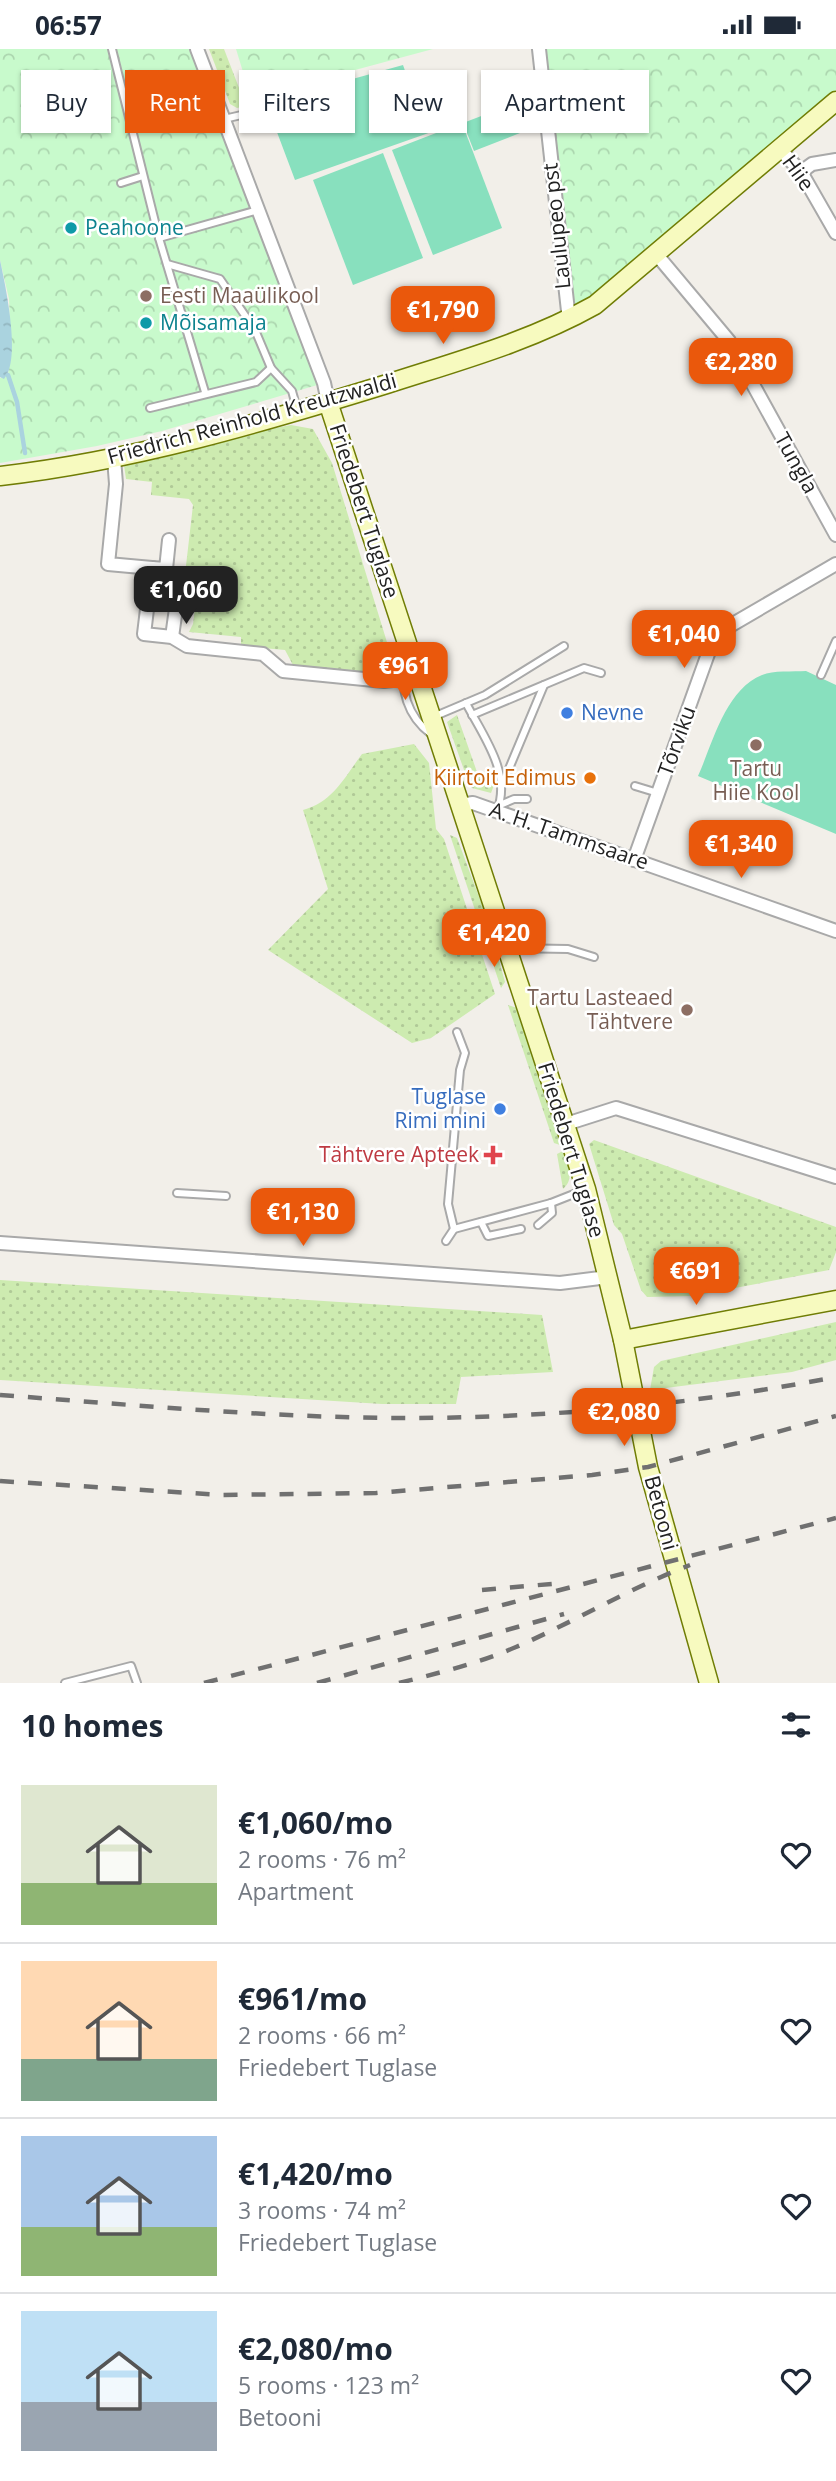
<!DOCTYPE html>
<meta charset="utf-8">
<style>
:root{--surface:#fff;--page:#f2f2f3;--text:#1f2937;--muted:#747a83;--line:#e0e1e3;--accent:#ea580c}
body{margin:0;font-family:"Open Sans",sans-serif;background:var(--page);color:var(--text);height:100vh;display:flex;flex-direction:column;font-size:26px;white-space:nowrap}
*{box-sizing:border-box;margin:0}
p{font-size:23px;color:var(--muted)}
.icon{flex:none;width:38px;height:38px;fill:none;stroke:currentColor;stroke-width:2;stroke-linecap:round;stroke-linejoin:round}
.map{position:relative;height:1634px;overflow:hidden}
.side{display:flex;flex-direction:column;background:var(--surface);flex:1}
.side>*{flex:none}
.banner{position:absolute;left:21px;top:21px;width:794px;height:63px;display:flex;gap:14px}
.price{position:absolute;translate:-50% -60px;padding:0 16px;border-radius:14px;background:var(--accent);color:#fff;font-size:23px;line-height:46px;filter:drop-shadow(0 2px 4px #0008)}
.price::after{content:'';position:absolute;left:50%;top:42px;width:21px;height:16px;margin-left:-10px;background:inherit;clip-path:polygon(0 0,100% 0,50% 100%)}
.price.current{background:#222;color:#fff}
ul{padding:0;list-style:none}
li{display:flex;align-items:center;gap:21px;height:175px;padding:0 21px}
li+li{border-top:2px solid var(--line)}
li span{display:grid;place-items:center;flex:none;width:196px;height:140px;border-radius:0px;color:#555}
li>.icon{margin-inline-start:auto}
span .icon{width:84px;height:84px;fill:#fffc;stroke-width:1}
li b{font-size:30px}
h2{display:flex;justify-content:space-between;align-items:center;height:84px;padding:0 21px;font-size:30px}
.chip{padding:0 24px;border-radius:0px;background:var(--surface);box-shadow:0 2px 5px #0004;font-size:24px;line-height:63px}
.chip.current{background:var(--accent);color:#fff}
.status{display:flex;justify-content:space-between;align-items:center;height:49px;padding:0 35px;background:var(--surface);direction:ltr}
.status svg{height:19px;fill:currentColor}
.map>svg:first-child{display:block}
.grass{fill:url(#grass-dots)}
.park{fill:url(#park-crowns)}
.pitch{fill:#88e0be}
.water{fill:url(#water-ripples)}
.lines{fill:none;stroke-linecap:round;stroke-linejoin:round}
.stream{stroke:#aad3df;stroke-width:4.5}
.lane-casing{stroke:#a9a9a9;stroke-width:10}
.street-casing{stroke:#a9a9a9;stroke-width:16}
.secondary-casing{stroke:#707d05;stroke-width:21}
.lane{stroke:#fff;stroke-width:6}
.street{stroke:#fff;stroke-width:12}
.secondary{stroke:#f7fabf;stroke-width:18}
.rail{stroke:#707070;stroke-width:4.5;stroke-dasharray:14 14;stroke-linecap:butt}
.culture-dot{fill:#0f9aa8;stroke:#fff;stroke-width:2.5}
.education-dot{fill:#8d6e63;stroke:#fff;stroke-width:2.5}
.shop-dot{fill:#3f7fe0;stroke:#fff;stroke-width:2.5}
.food-dot{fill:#e8710a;stroke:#fff;stroke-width:2.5}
.health-dot{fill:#e0444e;stroke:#fff;stroke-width:2.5}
.labels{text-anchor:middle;stroke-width:5;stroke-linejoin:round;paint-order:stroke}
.street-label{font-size:21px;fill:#222;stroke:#fff}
.culture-label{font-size:21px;fill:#0d838f;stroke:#fff;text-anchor:start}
.education-label{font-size:21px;fill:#785e54;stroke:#fff;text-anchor:start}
.shop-label{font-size:21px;fill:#366cbe;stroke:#fff;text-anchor:start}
.food-label{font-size:21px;fill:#c56008;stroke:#fff;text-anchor:end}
.health-label{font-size:21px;fill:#be3a42;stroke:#fff;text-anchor:end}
</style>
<div class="status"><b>06:57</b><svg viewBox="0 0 49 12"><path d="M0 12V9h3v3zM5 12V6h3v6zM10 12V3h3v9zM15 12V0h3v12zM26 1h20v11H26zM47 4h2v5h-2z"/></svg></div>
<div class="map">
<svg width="836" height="1634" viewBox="0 0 836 1634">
<defs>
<pattern id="grass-dots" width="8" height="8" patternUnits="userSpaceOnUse" patternTransform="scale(1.75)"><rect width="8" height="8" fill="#cdebb0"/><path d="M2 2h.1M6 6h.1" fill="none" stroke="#b0c997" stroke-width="1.8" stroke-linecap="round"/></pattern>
<pattern id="park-crowns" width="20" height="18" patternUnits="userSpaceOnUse" patternTransform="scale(1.75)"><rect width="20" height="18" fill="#c8facc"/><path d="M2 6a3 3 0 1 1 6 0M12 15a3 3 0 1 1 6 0" fill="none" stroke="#acd6af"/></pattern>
<pattern id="water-ripples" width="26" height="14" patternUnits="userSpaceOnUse" patternTransform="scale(1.75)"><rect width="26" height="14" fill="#aad3df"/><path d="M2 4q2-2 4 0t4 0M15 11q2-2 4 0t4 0" fill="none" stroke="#92b5bf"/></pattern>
</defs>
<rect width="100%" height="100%" fill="#f2efe9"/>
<g class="grass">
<path d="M209 0H224L246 57 237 59 230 55Z"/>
<path d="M291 376 313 380 332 414 390 603 382 626 293 616 285 601 241 597V588L189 583 193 575 197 544 184 534 193 456 189 450 151 446 152 433 126 430 123 409Z"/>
<path d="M457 666 477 723 494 736 491 744 472 739 469 735 447 673Z"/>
<path d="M414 695 429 714 436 780 444 790 495 945 431 989 412 994 268 901 328 840 303 761C333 753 344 729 362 705Z"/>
<path d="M450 786 457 789 488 872 505 933 501 939Z"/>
<path d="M508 956 517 959 521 965 563 1094 560 1096 554 1094Z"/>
<path d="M594 1091 836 1178V1203L829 1221 693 1247 647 1248 641 1241 622 1185 614 1176 589 1095Z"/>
<path d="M565 1101C568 1115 575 1130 563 1140L557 1105Z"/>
<path d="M0 1231 542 1266 553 1323 461 1328 456 1355H382L0 1331Z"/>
<path d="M836 1273V1311L792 1323 650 1341 654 1318 661 1312Z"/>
</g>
<g class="park">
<path d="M0 0H197L324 334 162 382 97 397 0 414V329L8 326 11 300 9 250 0 211Z"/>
<path d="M236 0H433L251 49Z"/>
<path d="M545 0H836V41L601 242 571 260Z"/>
</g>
<g class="pitch">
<path d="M403 16 421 67 450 57 457 74 295 131 266 54Z"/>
<path d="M510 56 520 84 474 102 463 74Z"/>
<path d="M462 74 502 179 433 206 392 101Z"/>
<path d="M383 104 423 209 353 236 313 131Z"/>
<path d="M806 622 836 636V785L698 727C713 694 725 641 762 626 773 621 793 623 806 622Z"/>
</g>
<path class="water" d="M0 211C5 235 22 311 4 330L0 328Z"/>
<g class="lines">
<path class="stream" d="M8 326 17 353 25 404"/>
<g class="lane-casing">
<g id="lane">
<path d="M112 0 159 189 205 343"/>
<path d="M224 70 267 60"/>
<path d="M121 134 143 127"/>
<path d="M159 189 258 161"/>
<path d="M167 215 220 230 255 281 271 319 292 342 297 360"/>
<path d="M150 359 256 333 271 319"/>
<path d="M407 612C398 639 408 668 431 685"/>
<path d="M821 626 836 592"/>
<path d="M466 654C483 687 512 724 497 762"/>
<path d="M472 666 584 619 601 624"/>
<path d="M433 668 485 646 564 597"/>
<path d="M503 734 544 636"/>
<path d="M635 737 658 744"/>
<path d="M500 756 514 750H527"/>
<path d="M509 899 568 900 594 908"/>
<path d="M457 983 465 1004 460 1021 448 1155 454 1180 551 1154 584 1141"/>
<path d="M177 1144 226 1147"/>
<path d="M481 1173 488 1187 521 1180"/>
<path d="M538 1176 552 1164 551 1154"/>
<path d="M446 1192 454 1180"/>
<path d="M65 1634 131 1617 137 1634"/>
</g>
</g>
<g class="street-casing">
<g id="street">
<path d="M197 0 324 334 328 353"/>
<path d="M539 0 569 271"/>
<path d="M780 100 801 123 836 184"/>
<path d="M801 123 812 115 836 111"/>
<path d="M657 206 729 292 836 486"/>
<path d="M114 409 116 435 108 515 152 519 144 585 172 588 187 597 263 605 283 622 384 632 401 630"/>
<path d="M152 519 166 520 169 491"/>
<path d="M172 588 178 545"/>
<path d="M459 756 473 754 836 882"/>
<path d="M634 811 713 591 721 582 836 515"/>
<path d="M566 1075 616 1059 836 1128"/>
<path d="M0 1194 560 1234 608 1228"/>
</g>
</g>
<g class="secondary-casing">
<g id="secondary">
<path d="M328 353 586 1140 623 1291 648 1418 709 1634"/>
<path d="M0 427C132 412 261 374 387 335 458 312 529 293 595 256L836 52"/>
<path d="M623 1291 836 1251"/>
</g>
</g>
<use href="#lane" class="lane"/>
<use href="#street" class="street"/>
<use href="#secondary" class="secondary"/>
<g class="rail">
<path d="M0 1346C136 1356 272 1369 408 1369 552 1369 695 1355 836 1328"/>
<path d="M0 1432 222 1446 376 1444 592 1426 648 1418 836 1367"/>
<path d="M482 1541 562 1534"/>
<path d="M204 1634 836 1469"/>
<path d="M317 1634 564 1565"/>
<path d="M399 1634C439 1624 479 1614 516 1598 576 1572 630 1539 690 1516"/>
</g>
</g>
<g class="culture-dot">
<circle cx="71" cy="179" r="7"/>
<circle cx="146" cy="274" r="7"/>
</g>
<g class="education-dot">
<circle cx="146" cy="247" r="7"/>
<circle cx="756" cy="696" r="7"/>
<circle cx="687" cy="961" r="7"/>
</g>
<g class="shop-dot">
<circle cx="567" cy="664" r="7"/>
<circle cx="500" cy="1060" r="7"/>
</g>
<circle class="food-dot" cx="590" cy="729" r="7"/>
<path class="health-dot" d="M489.5 1095.5h7v7h7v7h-7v7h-7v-7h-7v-7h7z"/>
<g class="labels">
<g class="street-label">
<text transform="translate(798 124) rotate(54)" y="7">Hiie</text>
<text transform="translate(557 177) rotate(-96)" y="7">Laulupeo pst</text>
<text transform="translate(252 370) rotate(-15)" y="7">Friedrich Reinhold Kreutzwaldi</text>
<text transform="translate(796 414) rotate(61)" y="7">Tungla</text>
<text transform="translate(364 462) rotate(72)" y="7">Friedebert Tuglase</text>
<text transform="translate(677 692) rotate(-70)" y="7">Tõrviku</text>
<text transform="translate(569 787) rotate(19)" y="7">A. H. Tammsaare</text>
<text transform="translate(571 1101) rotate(73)" y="7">Friedebert Tuglase</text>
<text transform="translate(661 1464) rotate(75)" y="7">Betooni</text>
</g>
<g class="culture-label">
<text x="85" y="186">Peahoone</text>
<text x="160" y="281">Mõisamaja</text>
</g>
<g class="education-label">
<text x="160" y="254">Eesti Maaülikool</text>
<text x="756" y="727" text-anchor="middle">Tartu<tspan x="756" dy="24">Hiie Kool</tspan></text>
<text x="673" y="956" text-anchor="end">Tartu Lasteaed<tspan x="673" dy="24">Tähtvere</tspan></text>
</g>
<g class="shop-label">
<text x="581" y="671">Nevne</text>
<text x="486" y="1055" text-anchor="end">Tuglase<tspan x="486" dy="24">Rimi mini</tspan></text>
</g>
<g class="food-label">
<text x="576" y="736">Kiirtoit Edimus</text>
</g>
<g class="health-label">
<text x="479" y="1113">Tähtvere Apteek</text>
</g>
</g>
</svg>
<b class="price" style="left:443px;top:297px">€1,790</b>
<b class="price" style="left:741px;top:349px">€2,280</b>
<b class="price current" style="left:186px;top:577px">€1,060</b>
<b class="price" style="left:684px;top:621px">€1,040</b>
<b class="price" style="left:405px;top:653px">€961</b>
<b class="price" style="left:741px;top:831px">€1,340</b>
<b class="price" style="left:494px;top:920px">€1,420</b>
<b class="price" style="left:303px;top:1199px">€1,130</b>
<b class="price" style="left:696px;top:1258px">€691</b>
<b class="price" style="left:624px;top:1399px">€2,080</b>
<div class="banner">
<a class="chip">Buy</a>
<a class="chip current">Rent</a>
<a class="chip">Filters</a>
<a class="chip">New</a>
<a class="chip">Apartment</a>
</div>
</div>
<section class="side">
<h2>10 homes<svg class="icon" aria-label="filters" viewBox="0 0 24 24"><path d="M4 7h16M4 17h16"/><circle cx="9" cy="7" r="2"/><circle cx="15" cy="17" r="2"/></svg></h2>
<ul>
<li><span style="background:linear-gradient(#dfe7d0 70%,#8fb573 0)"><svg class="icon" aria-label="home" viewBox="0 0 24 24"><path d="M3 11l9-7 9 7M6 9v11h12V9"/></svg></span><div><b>€1,060/mo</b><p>2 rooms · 76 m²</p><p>Apartment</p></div><svg class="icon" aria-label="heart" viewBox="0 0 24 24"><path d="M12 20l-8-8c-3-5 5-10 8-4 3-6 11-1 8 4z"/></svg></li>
<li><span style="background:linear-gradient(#ffd9b3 70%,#7fa58c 0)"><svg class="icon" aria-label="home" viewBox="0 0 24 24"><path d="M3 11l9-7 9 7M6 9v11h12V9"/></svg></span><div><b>€961/mo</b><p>2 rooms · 66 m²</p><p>Friedebert Tuglase</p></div><svg class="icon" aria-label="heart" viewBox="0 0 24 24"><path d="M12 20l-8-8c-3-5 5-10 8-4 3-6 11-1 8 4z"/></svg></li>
<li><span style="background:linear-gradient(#a9c7e8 65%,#8fb573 0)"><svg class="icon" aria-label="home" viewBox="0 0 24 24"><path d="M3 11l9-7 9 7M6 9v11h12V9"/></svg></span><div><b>€1,420/mo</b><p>3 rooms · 74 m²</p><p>Friedebert Tuglase</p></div><svg class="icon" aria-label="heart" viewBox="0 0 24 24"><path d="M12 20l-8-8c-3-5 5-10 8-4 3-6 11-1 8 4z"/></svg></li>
<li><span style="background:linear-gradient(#bfe0f5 65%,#9aa5b1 0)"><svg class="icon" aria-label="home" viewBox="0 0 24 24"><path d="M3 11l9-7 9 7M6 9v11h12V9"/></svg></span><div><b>€2,080/mo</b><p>5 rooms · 123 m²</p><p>Betooni</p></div><svg class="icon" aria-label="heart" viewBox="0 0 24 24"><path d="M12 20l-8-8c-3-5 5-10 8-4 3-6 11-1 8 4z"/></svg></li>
</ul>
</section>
